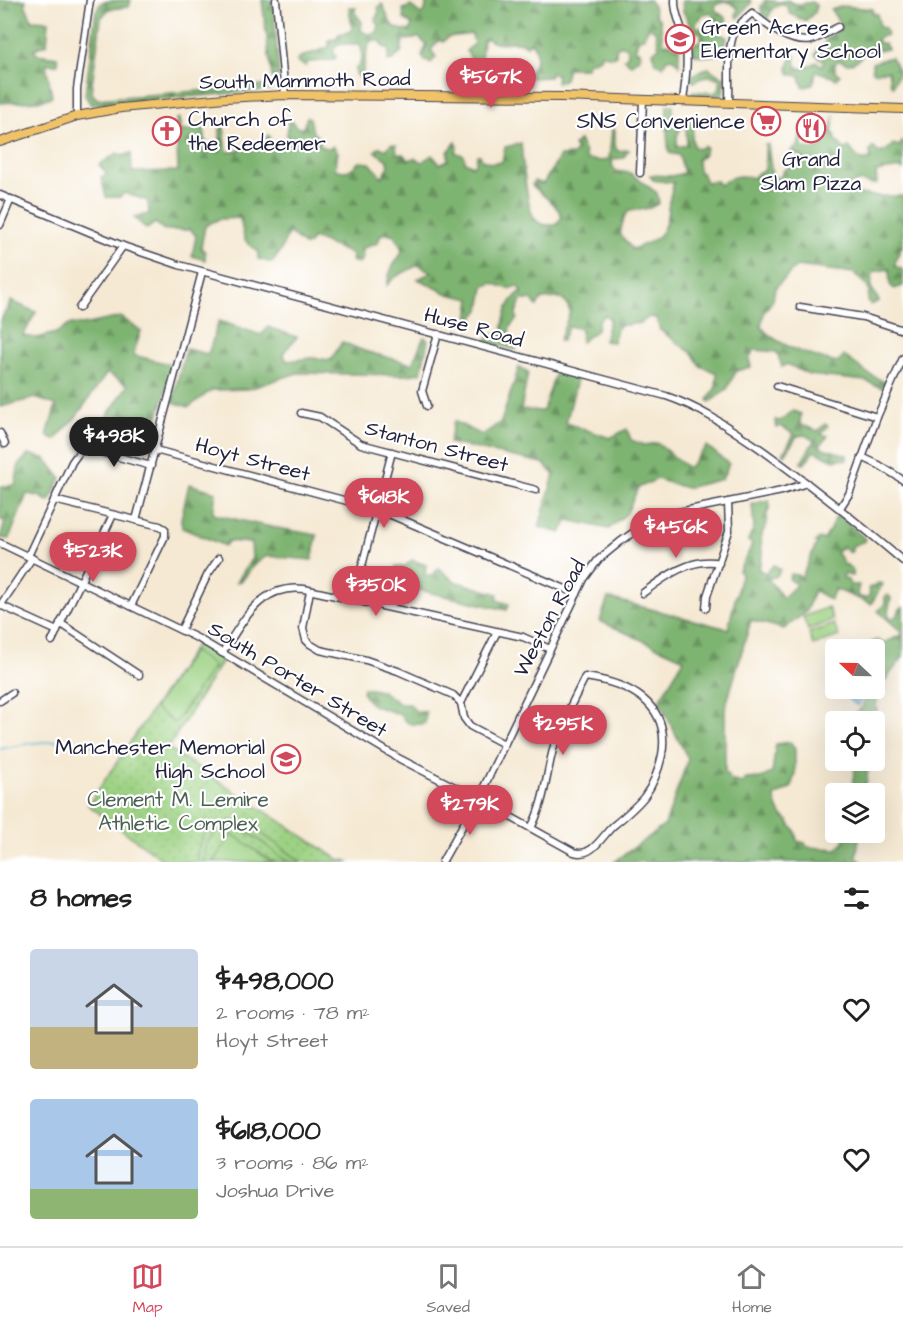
<!DOCTYPE html>
<meta charset="utf-8">
<style>
:root{--surface:#fff;--page:#f2f2f2;--text:#222;--muted:#767676;--line:#e0e0e0;--accent:#d1495b}
body{margin:0;font-family:"Architects Daughter",sans-serif;background:var(--page);color:var(--text);height:100vh;display:flex;flex-direction:column;font-size:22px;white-space:nowrap}
*{box-sizing:border-box;margin:0}
p{font-size:20px;color:var(--muted)}
.icon{flex:none;width:33px;height:33px;fill:none;stroke:currentColor;stroke-width:2;stroke-linecap:round;stroke-linejoin:round}
.map{position:relative;height:862px;overflow:hidden}
.sheet{display:flex;flex-direction:column;background:var(--surface);flex:1}
.sheet>*{flex:none}
.needle{width:39px;rotate:292deg}
.controls{position:absolute;left:825px;top:639px;display:grid;gap:12px}
.controls a{display:grid;place-items:center;width:60px;height:60px;border-radius:6px;background:var(--surface);box-shadow:0 6px 24px #0002;font-size:30px}
.price{position:absolute;translate:-50% -51px;padding:0 14px;border-radius:21px;background:var(--accent);color:#fff;font-size:20px;line-height:39px;filter:drop-shadow(0 2px 3px #0008)}
.price::after{content:'';position:absolute;left:50%;top:36px;width:18px;height:14px;margin-left:-9px;background:inherit;clip-path:polygon(0 0,100% 0,50% 100%)}
.price.active{background:#222;color:#fff}
ul{padding:0;list-style:none}
li{display:flex;align-items:center;gap:18px;height:150px;padding:0 30px}
li span{display:grid;place-items:center;flex:none;width:168px;height:120px;border-radius:6px;color:#555}
li>.icon{margin-inline-start:auto}
span .icon{width:72px;height:72px;fill:#fffc;stroke-width:1}
li b{font-size:26px}
h2{display:flex;justify-content:space-between;align-items:center;height:72px;padding:0 30px;font-size:26px}
.menu{display:flex;justify-content:space-around;align-items:center;height:84px;border-top:2px solid var(--line);background:var(--surface);font-size:16px;color:var(--muted)}
.menu a{display:grid;justify-items:center;gap:3px}
.menu .active{color:var(--accent)}
.map>svg:first-child{display:block}
.green{fill:url(#green-dots);stroke:#607a5f;stroke-width:1.5}
.forest{fill:url(#forest-firs);stroke:#506b56;stroke-width:1.5}
.pitch{fill:#9dd283;stroke:#607a5f;stroke-width:1.5}
.water{fill:#5cb4d9;stroke:#3f6b8a;stroke-width:1.5}
.lines{fill:none;stroke-linecap:round;stroke-linejoin:round}
.stream{stroke:#5cb4d9;stroke-width:1.5}
.minor-casing{stroke:#424052;stroke-width:9}
.major-casing{stroke:#424052;stroke-width:10}
.minor{stroke:#fff;stroke-width:6}
.major{stroke:#f1c369;stroke-width:8}
.labels{text-anchor:middle;stroke-width:4.5;stroke-linejoin:round;paint-order:stroke}
.poi-label{font-size:21px;fill:#22223b;stroke:#fff;text-anchor:start}
.street-label{font-size:21px;fill:#22223b;stroke:#fff}
.park-label{font-size:21px;fill:#4d6054;stroke:#fff}
</style>
<div class="map">
<svg width="903" height="862" viewBox="0 0 903 862">
<defs>
<pattern id="green-dots" width="8" height="8" patternUnits="userSpaceOnUse" patternTransform="scale(1.5)"><rect width="8" height="8" fill="#9dd283"/><path d="M2 2h.1M6 6h.1" fill="none" stroke="#87b472" stroke-width="1.8" stroke-linecap="round"/></pattern>
<pattern id="forest-firs" width="22" height="20" patternUnits="userSpaceOnUse" patternTransform="scale(1.5)"><rect width="22" height="20" fill="#7eb471"/><path d="M5 1l3.5 6h-7zM16 11l3.5 6h-7z" fill="#67925e"/></pattern>
</defs>
<rect width="100%" height="100%" fill="#fff"/>
<filter id="ink" filterUnits="userSpaceOnUse"><feTurbulence type="fractalNoise" baseFrequency=".0167" numOctaves="2"/><feDisplacementMap in="SourceGraphic" scale="12" xChannelSelector="R" yChannelSelector="G"/><feConvolveMatrix kernelMatrix="1 2 1 2 8 2 1 2 1" color-interpolation-filters="sRGB"/></filter>
<filter id="wash" filterUnits="userSpaceOnUse"><feTurbulence type="fractalNoise" baseFrequency=".008" numOctaves="4" result="noise"/><feDisplacementMap in="SourceGraphic" scale="24" xChannelSelector="R" yChannelSelector="G"/><feGaussianBlur stdDeviation="1.35" result="paint"/><feColorMatrix in="noise" values="0 0 0 0 0 0 0 0 0 0 0 0 0 0 0 0 0 1.4 0 .05"/><feComposite in="paint" operator="in"/></filter>
<g filter="url(#wash)">
<rect width="100%" height="100%" fill="#f5e9d3"/>
<path class="green" d="M197 643 222 661 168 748 338 859 351 862H166L88 805Z"/>
<g class="forest">
<path d="M0 0H26L25 4 32 20 49 21 47 44 34 49 37 54 57 57 58 64H46L52 97 38 101 0 103Z"/>
<path d="M121 0H131L129 7 109 9 101 18 91 92 97 99 273 85 270 90 91 105 85 95 96 11 102 2Z"/>
<path d="M262 0H273L279 76 272 78Z"/>
<path d="M427 0H650L654 9 655 15 660 20 663 42 666 45 667 43 679 48V65L673 58 667 59 663 66 655 63 653 52 659 47 656 32 649 27 643 38 638 40 635 51H639L641 54 639 58 631 64 624 59 628 55 626 46H619L616 49V55L612 57 601 54 600 58 588 63 586 68H568L565 79 558 83 556 82 557 75 551 73 549 77 531 78 529 74C535 62 541 53 531 42L527 45C523 44 516 41 512 42 502 42 496 47 487 38L483 40 481 59 488 64 481 65 483 71 479 75 474 74 473 69H469L471 58 466 51 474 44 472 34 448 37 443 42 439 40 431 50 436 57 431 63 425 61 422 55 427 45 418 37 415 39 403 40 401 53 391 61H388L389 49 383 47 381 41H371C364 51 366 66 361 78L357 76 355 70C362 63 364 54 360 44H337L333 51 336 57 334 60C325 60 318 62 308 62L306 66 297 62 298 58 329 47V40L336 39 339 34 350 32 352 28 349 7 356 8 354 12 362 22 361 30 367 34 377 33 379 25 375 20 379 11 378 7 382 4C392 22 386 28 410 31L412 24 404 19 403 9 411 6 421 14 425 11Z"/>
<path d="M682 0H751V3L738 18 736 15 738 8 727 1 715 5 716 11 726 18 727 25 717 21 710 12 703 15 696 23V27L706 28 727 37 723 54 706 56 696 55 692 49 696 42H700L702 33 693 31 683 11Z"/>
<path d="M765 0 779 2 788 0C795 7 801 4 812 2L816 5 815 12 805 21 789 13 787 6 782 4 773 8 768 18 762 14 761 7Z"/>
<path d="M843 6 873 9 872 13 877 14 880 27 885 28 887 35 878 38 877 42 885 44 888 49C880 50 871 50 864 54 857 60 857 62 847 64L839 60 835 64V72L840 75 837 79C829 77 825 72 816 72 814 82 814 87 803 87L800 76 790 74C786 68 790 60 794 55L795 56 796 66 802 69 817 62 822 66 824 61 815 55 817 50 824 47 826 39 840 29 841 25 831 10Z"/>
<path d="M891 57 899 72 893 86 891 85 888 71 874 72 872 69V63Z"/>
<path d="M709 68 717 74 725 77 723 93 719 96H693L691 94 693 91 715 93 720 88V79C710 74 704 76 694 82L691 80 692 76 701 70Z"/>
<path d="M667 105H673L672 122 682 126 677 136V147L687 145 686 127 694 118 692 139 694 147 699 149 704 146 706 148 704 154 698 160 699 173H702L706 182 717 181 720 185C731 176 739 174 753 178L759 172 765 170V145L768 144 772 176 779 179 784 170 804 159 791 151 798 146 802 124 804 132 813 135V139H803L802 148C806 148 814 149 817 148 829 143 832 126 834 116L832 132 836 136 835 139 845 150 849 147C857 156 858 163 871 159L870 151 873 147 879 153 887 150 893 144 899 146 903 141V170L900 168 876 172 877 184H870L860 181 847 186 844 190 845 192 873 196H903V244L896 259 895 266 903 270V286L894 289 890 285 889 269 873 272 871 287 879 301 871 305 868 301 869 291 867 286 854 273 797 266 775 288 773 300 764 312 761 326C773 345 815 357 837 363L844 356 869 374 885 382 882 388 866 381 809 375 787 364 782 367 777 352 754 350 749 359 751 367 736 371 727 389 710 402 708 400 716 387 717 373 700 366 693 354 660 330 656 318 649 317 641 323 618 326 613 342 604 341 610 318 604 315 598 321 597 330 581 342V329L569 326 562 341H559L570 312 567 304 560 298 542 299 537 306 532 300H521L516 313 517 319C511 324 508 330 509 338L518 342 516 350 485 341 490 335 502 334C504 315 506 304 521 291L517 286 509 289 492 283 484 287 480 310 470 322 468 320 471 299 448 294 418 279 432 272 418 265 395 277 387 285C388 280 389 274 391 270 400 250 409 257 393 234H381L378 243 361 249 363 257 359 263 351 261 352 255 347 252 313 238 309 244 305 246 289 232 280 252 272 263 258 259V251C241 241 244 235 240 218L219 219 205 226 201 247 205 252V260L192 256 196 236 191 230H164L155 223 147 229 133 217 149 214 148 201 124 193 120 197H106L101 177 107 174 99 165 117 153 123 156 131 153 132 172 178 171 176 119 179 118 182 131 204 129 207 150 220 152V128L224 127 227 152 238 151 242 147C254 147 262 146 268 135L270 137 267 144 286 146 288 122 292 121 296 127 303 128 307 117 310 118 313 133 319 137 321 147 330 148 333 146 338 152 335 169C347 173 350 171 359 162L370 163 382 177 389 166 388 161 375 151 380 147 386 150 391 144 396 145 397 154H403L408 160 415 158 422 162 432 155 440 164 448 160V152L456 142 457 146 456 153 464 155 465 162 473 166 476 163 477 155H480L482 160 491 163 502 162 505 147 521 143C522 157 527 207 534 218 539 225 548 226 556 225L562 217C556 202 543 197 532 185L534 181 543 184 560 156 573 155 577 150 574 145 579 140 585 153 586 159 602 161 609 159 612 129 615 130V145L617 151 629 150 623 158 613 159 612 164 615 171 630 173 657 193 659 203 650 208 629 211 624 217 620 234 632 249C678 235 661 218 674 183L653 180 650 175 672 176 684 173 679 155 669 153 666 124Z"/>
<path d="M11 301 36 312 23 336 37 338 56 333 71 324 83 325 121 317 141 331 133 355 173 365 156 424 128 420 124 434 114 431 105 419 128 385 107 373 76 417 55 440 47 436 56 405 35 398 0 407V322Z"/>
<path d="M219 321 261 335 268 327 297 337 283 353 287 361 312 358 331 360 342 342 364 351 412 364 424 337 428 340 421 373 406 375 297 373 249 389 212 390 189 407 172 402 186 349 208 354Z"/>
<path d="M519 367 528 372 521 410 543 411 556 371 577 380 566 423 610 438 627 429 631 440 644 445 657 443 688 468 707 446 729 464 722 479 686 488 657 479 638 488 627 513 609 529 568 520 561 533 539 527 554 475 543 463 449 443 454 421 482 435 501 422Z"/>
<path d="M793 411 801 414 800 424 818 431 825 424 828 426 821 434 828 436 819 447 847 455V460L839 459 834 460 814 451 804 464 801 463 814 441 805 435 797 436 785 455 783 454 794 434 781 426 777 428 775 420 780 421Z"/>
<path d="M29 454 46 459 61 478 49 502 39 496 27 494 9 539 0 538 5 522 0 519V487L15 485 19 464Z"/>
<path d="M189 484 216 492 213 514 261 525 317 535 312 560 267 556 254 565 242 581 237 582 252 558 251 543 228 541 225 546 182 528 181 519Z"/>
<path d="M769 500 770 507 767 514 766 526C755 541 768 552 758 569L765 573 774 565 780 570 777 576 768 579 783 598 796 585 789 578 791 574 802 576 817 543 815 542 818 539H825L838 513 865 539V541L852 546V551L849 553 843 546 836 553 841 558 843 564 847 565 853 571 852 576 844 574 843 578 848 580 850 585H859L857 593 860 597 866 598 870 595 868 589 870 587H876V584L879 583 883 584 871 604 835 589 830 600 814 590 806 612 784 629 751 620 725 709V774H728L730 780 742 783 746 779 761 778 772 773 776 744 790 742 795 749V777L793 779 792 787 775 796C774 802 779 810 781 815L789 821 790 826 795 830 797 841 805 843 807 847 837 849 844 841 845 833H860L856 857 862 862H614L665 825 688 759 659 701 684 659 600 621 608 598 728 629 741 575 739 571C743 561 749 554 752 544L748 541 754 527 752 504Z"/>
<path d="M412 560 426 565 425 575 431 576 439 568 454 581 498 594 497 600 509 604 507 610 392 584 396 566 404 567Z"/>
<path d="M888 595 891 598 888 612 890 619 897 616 900 609 903 607V633L878 611 885 604V597Z"/>
<path d="M903 634V657L880 687 876 705 878 719 875 745 874 722 857 721 855 715 863 706 866 689 874 688V650L868 648 872 642 877 640 884 643Z"/>
<path d="M364 688 382 691 400 704H410L415 711 426 712 425 723C418 724 411 726 405 721 399 715 406 717 398 714 381 706 371 711 362 691Z"/>
<path d="M856 761H869L865 793H851Z"/>
</g>
<g class="pitch">
<path d="M828 607 833 620 808 630 803 617Z"/>
<path d="M834 624 839 636 813 645 809 633Z"/>
<path d="M193 651 214 666 175 723 154 708Z"/>
<path d="M230 821 248 824 302 862C299 862 296 862 293 862 269 858 241 806 212 836 205 843 203 852 204 862H197C195 840 209 824 230 821Z"/>
<path d="M232 834 272 862H213Z"/>
</g>
<path class="water" d="M843 689H864L859 705H856L843 695Z"/>
<g class="lines">
<path class="stream" d="M0 749 32 743 57 741 84 745H106L122 750"/>
</g>
</g>
<g filter="url(#ink)">
<g class="lines">
<g class="minor-casing">
<g id="minor">
<path d="M276 0 285 95"/>
<path d="M675 0C674 15 683 27 685 42 689 62 685 82 683 101"/>
<path d="M729 103C730 83 726 48 735 31 739 24 746 18 752 13 767 25 790 45 812 40 821 37 830 31 838 27"/>
<path d="M77 116V89L90 0"/>
<path d="M640 173 643 100"/>
<path d="M0 195 123 246 179 265 666 396C702 408 731 429 762 450 811 485 857 522 903 561"/>
<path d="M0 225 11 199"/>
<path d="M800 307 863 317 903 330"/>
<path d="M79 308 123 246"/>
<path d="M777 386 877 417"/>
<path d="M427 406 422 391 438 334"/>
<path d="M301 413 320 417 361 444 536 490"/>
<path d="M0 433 5 444"/>
<path d="M83 447 151 466"/>
<path d="M155 450 377 509 577 594"/>
<path d="M862 457 879 465 903 480"/>
<path d="M54 500 160 526 165 529V536L131 606"/>
<path d="M840 508 849 494 877 417 903 358"/>
<path d="M136 520 202 272"/>
<path d="M0 543 199 639 400 759 478 799 574 852C592 858 602 836 613 826 624 817 635 808 644 797 653 785 659 769 662 755 671 703 628 683 585 677 574 700 561 722 554 746 546 774 545 802 531 828"/>
<path d="M28 556 72 462 99 425"/>
<path d="M310 591 303 628 306 640 310 644 320 650 366 660 398 671 453 695 461 703 464 718 470 726 504 744"/>
<path d="M643 593C663 578 692 556 719 563"/>
<path d="M353 600 392 452"/>
<path d="M0 605 57 631"/>
<path d="M0 606 32 558"/>
<path d="M706 608 707 596 729 531 728 502"/>
<path d="M60 623 139 675"/>
<path d="M181 630 208 574 219 558"/>
<path d="M52 641 113 515"/>
<path d="M222 653C244 621 259 584 304 589L523 637 550 649"/>
<path d="M0 701 12 693"/>
<path d="M461 703 497 632"/>
<path d="M442 862 481 793 584 579 598 560 620 542 648 522 664 515 782 491 807 483"/>
</g>
</g>
<g class="major-casing">
<path id="major" d="M0 142 77 116 121 108 225 98 285 95 562 97 903 109"/>
</g>
<use href="#minor" class="minor"/>
<use href="#major" class="major"/>
</g>
</g>
<defs>
<g id="school-ring" transform="scale(1.5)"><circle r="9.5" fill="#fff" stroke="#d1495b" stroke-width="1.5"/><path d="M0-5L7-2L0 1L-7-2ZM-4 1L0 2.5L4 1V4Q0 6-4 4Z" fill="#d1495b"/></g>
<g id="supermarket-ring" transform="scale(1.5)"><circle r="9.5" fill="#fff" stroke="#d1495b" stroke-width="1.5"/><path d="M-6-5.5h2.5l.6 2H6L4.5 2H-2.5L-4.4-4H-6ZM-1.5 3.2a1.3 1.3 0 1 0 .1 0ZM3 3.2a1.3 1.3 0 1 0 .1 0Z" fill="#d1495b"/></g>
<g id="restaurant-ring" transform="scale(1.5)"><circle r="9.5" fill="#fff" stroke="#d1495b" stroke-width="1.5"/><path d="M-5-6h1v4h1v-4h1v4h1v-4h1v5L-1.5 .5V6h-2V.5L-5-1ZM5-6V6H3V1.5H1.5Q1.5-4 5-6Z" fill="#d1495b"/></g>
<g id="church-ring" transform="scale(1.5)"><circle r="9.5" fill="#fff" stroke="#d1495b" stroke-width="1.5"/><path d="M-1.2-6h2.4v3.5h3.3v2.4h-3.3V6h-2.4V-.1h-3.3v-2.4h3.3Z" fill="#d1495b"/></g>
</defs>
<g fill-rule="evenodd">
<use href="#school-ring" x="680" y="39"/>
<use href="#supermarket-ring" x="766" y="121"/>
<use href="#restaurant-ring" x="811" y="128"/>
<use href="#church-ring" x="167" y="131"/>
<use href="#school-ring" x="286" y="759"/>
</g>
<g class="labels">
<g class="poi-label">
<text x="701" y="34">Green Acres<tspan x="701" dy="24">Elementary School</tspan></text>
<text x="188" y="126">Church of<tspan x="188" dy="24">the Redeemer</tspan></text>
<text x="745" y="128" text-anchor="end">SNS Convenience</text>
<text x="811" y="166" text-anchor="middle">Grand<tspan x="811" dy="24">Slam Pizza</tspan></text>
<text x="265" y="754" text-anchor="end">Manchester Memorial<tspan x="265" dy="24">High School</tspan></text>
</g>
<g class="street-label">
<text transform="translate(305 80) rotate(-1)" y="7">South Mammoth Road</text>
<text transform="translate(474 327) rotate(15)" y="7">Huse Road</text>
<text transform="translate(437 446) rotate(15)" y="7">Stanton Street</text>
<text transform="translate(253 459) rotate(15)" y="7">Hoyt Street</text>
<text transform="translate(549 618) rotate(-62)" y="7">Weston Road</text>
<text transform="translate(298 679) rotate(31)" y="7">South Porter Street</text>
</g>
<g class="park-label">
<text x="178" y="806">Clement M. Lemire<tspan x="178" dy="24">Athletic Complex</tspan></text>
</g>
</g>
</svg>
<div class="controls">
<a><svg class="needle" viewBox="-14 -14 28 28"><path d="M0-13l5 13h-10z" fill="#e53935"/><path d="M0 13l5-13h-10z" fill="#767676"/></svg></a>
<a><svg class="icon" aria-label="locate" viewBox="0 0 24 24"><circle cx="12" cy="12" r="6"/><path d="M12 2v4M12 18v4M2 12h4M18 12h4"/></svg></a>
<a><svg class="icon" aria-label="layers" viewBox="0 0 24 24"><path d="M12 4l9 5-9 5-9-5zM3 14l9 5 9-5"/></svg></a>
</div>
<b class="price" style="left:491px;top:109px">$567K</b>
<b class="price active" style="left:114px;top:468px">$498K</b>
<b class="price" style="left:384px;top:529px">$618K</b>
<b class="price" style="left:676px;top:559px">$456K</b>
<b class="price" style="left:93px;top:583px">$523K</b>
<b class="price" style="left:376px;top:617px">$350K</b>
<b class="price" style="left:563px;top:756px">$295K</b>
<b class="price" style="left:470px;top:836px">$279K</b>
</div>
<section class="sheet">
<h2>8 homes<svg class="icon" aria-label="filters" viewBox="0 0 24 24"><path d="M4 7h16M4 17h16"/><circle cx="9" cy="7" r="2"/><circle cx="15" cy="17" r="2"/></svg></h2>
<ul>
<li><span style="background:linear-gradient(#c9d6e8 65%,#c2b280 0)"><svg class="icon" aria-label="home" viewBox="0 0 24 24"><path d="M3 11l9-7 9 7M6 9v11h12V9"/></svg></span><div><b>$498,000</b><p>2 rooms · 78 m²</p><p>Hoyt Street</p></div><svg class="icon" aria-label="heart" viewBox="0 0 24 24"><path d="M12 20l-8-8c-3-5 5-10 8-4 3-6 11-1 8 4z"/></svg></li>
<li><span style="background:linear-gradient(#a9c7e8 75%,#8fb573 0)"><svg class="icon" aria-label="home" viewBox="0 0 24 24"><path d="M3 11l9-7 9 7M6 9v11h12V9"/></svg></span><div><b>$618,000</b><p>3 rooms · 86 m²</p><p>Joshua Drive</p></div><svg class="icon" aria-label="heart" viewBox="0 0 24 24"><path d="M12 20l-8-8c-3-5 5-10 8-4 3-6 11-1 8 4z"/></svg></li>
</ul>
</section>
<nav class="menu">
<a class="active"><svg class="icon" aria-label="map" viewBox="0 0 24 24"><path d="M3 6l6-2 6 2 6-2v14l-6 2-6-2-6 2zM9 4v14M15 6v14"/></svg>Map</a>
<a><svg class="icon" aria-label="saved" viewBox="0 0 24 24"><path d="M7 4h10v16l-5-4-5 4z"/></svg>Saved</a>
<a><svg class="icon" aria-label="home" viewBox="0 0 24 24"><path d="M3 11l9-7 9 7M6 9v11h12V9"/></svg>Home</a>
</nav>
